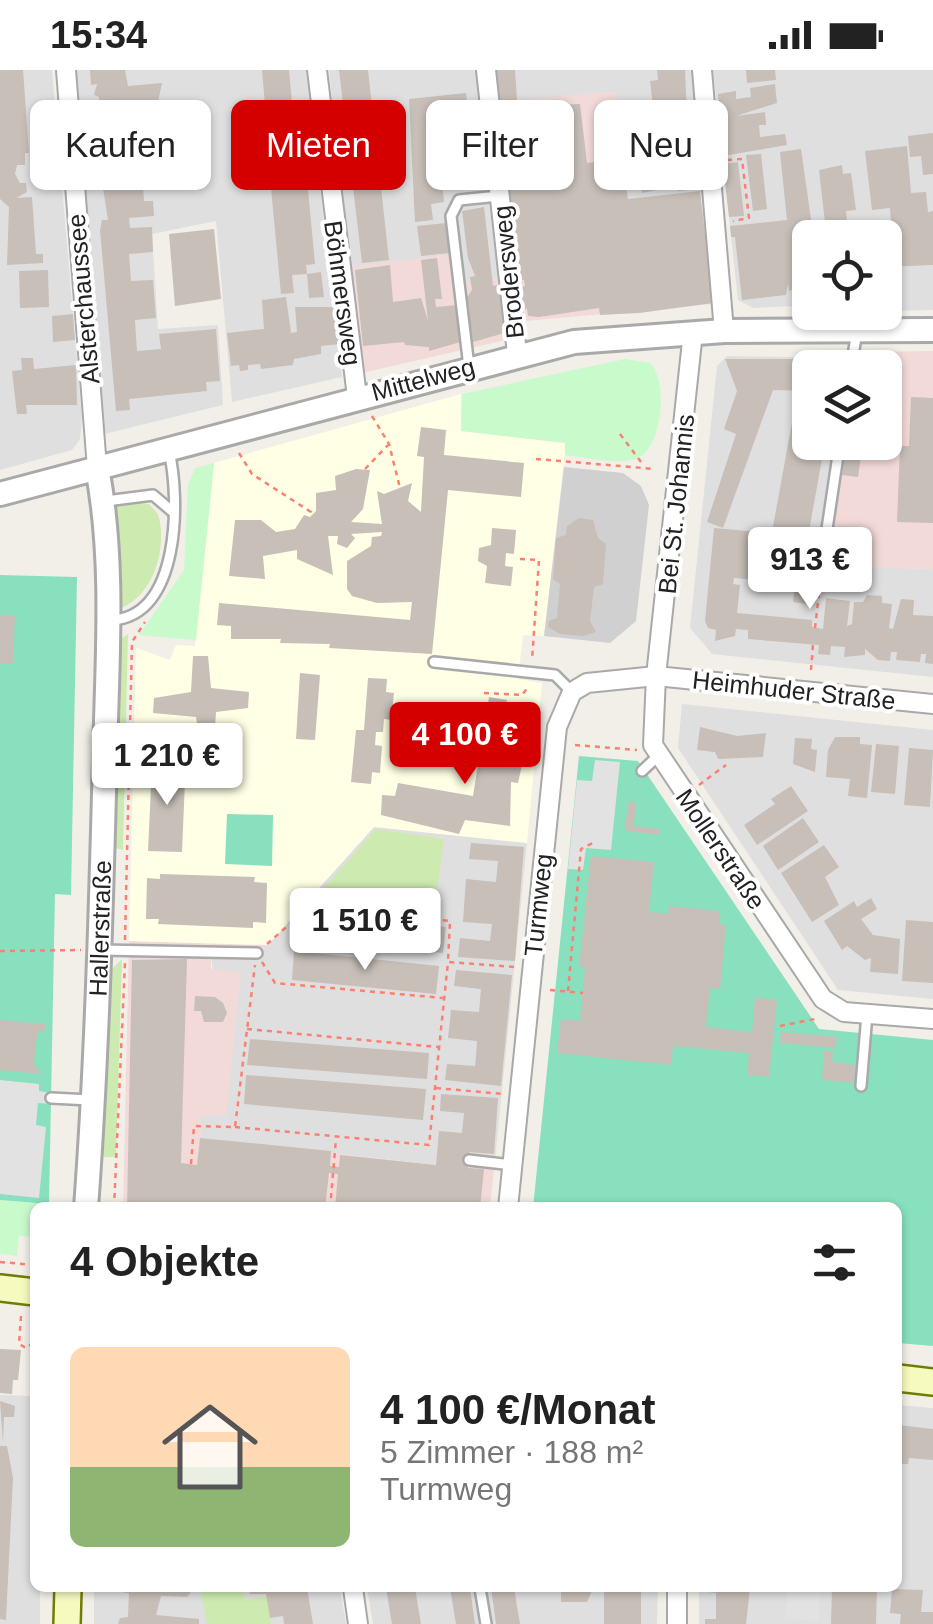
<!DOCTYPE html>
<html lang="de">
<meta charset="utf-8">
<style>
:root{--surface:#fff;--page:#f6f6f6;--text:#222;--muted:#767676;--line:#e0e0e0;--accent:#d40000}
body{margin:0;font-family:Arial,sans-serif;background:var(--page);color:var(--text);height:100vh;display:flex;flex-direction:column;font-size:38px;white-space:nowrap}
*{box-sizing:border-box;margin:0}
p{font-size:32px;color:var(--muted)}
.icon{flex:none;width:55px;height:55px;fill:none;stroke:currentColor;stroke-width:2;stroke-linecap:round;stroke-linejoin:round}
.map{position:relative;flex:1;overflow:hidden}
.side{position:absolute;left:30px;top:1132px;width:872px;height:390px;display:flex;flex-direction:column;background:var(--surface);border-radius:15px;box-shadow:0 2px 8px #0004}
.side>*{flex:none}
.banner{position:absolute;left:30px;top:30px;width:875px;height:90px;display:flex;gap:20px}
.controls{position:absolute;left:792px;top:150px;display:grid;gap:20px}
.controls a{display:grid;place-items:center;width:110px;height:110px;border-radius:15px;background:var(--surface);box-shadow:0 2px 8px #0004;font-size:50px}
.price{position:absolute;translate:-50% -85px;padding:0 22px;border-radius:10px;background:#fff;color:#222;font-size:32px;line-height:65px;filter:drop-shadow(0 2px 5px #0008)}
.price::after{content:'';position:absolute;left:50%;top:60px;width:30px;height:22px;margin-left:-15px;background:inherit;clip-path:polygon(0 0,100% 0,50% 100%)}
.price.on{background:var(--accent);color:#fff}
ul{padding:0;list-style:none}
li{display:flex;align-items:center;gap:30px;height:250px;padding:0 40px}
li+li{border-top:2px solid var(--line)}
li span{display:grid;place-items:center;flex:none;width:280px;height:200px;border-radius:15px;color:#555}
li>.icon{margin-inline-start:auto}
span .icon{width:120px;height:120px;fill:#fffc;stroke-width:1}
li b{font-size:42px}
h2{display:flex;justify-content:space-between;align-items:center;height:120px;padding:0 40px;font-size:42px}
.pill{padding:0 35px;border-radius:15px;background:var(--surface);box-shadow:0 2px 8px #0004;font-size:35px;line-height:90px}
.pill.on{background:var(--accent);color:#fff}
.status{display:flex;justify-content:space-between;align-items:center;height:70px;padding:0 50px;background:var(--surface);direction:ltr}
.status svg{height:28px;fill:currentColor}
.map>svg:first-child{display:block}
.residential{fill:#e0dfdf}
.commercial{fill:#f2dad9}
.education{fill:#ffffe5}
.religious{fill:#d0d0d0}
.grass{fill:#cdebb0}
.park{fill:#c8facc}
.pitch{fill:#88e0be}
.parking{fill:#e2e2e2}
.building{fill:#c7bfb8}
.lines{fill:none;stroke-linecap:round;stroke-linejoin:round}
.service-casing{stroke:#a9a9a9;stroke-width:14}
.minor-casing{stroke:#a9a9a9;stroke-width:22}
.tertiary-casing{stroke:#a9a9a9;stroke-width:28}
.secondary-casing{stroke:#707d05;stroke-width:30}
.path{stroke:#fa8072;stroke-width:2.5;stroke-dasharray:5 5;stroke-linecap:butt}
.service{stroke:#fff;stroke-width:9}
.minor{stroke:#fff;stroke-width:18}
.tertiary{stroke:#fff;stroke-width:22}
.secondary{stroke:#f7fabf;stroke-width:25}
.labels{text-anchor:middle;stroke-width:8;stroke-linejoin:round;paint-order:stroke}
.street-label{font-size:25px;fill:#222;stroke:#fff}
</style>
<div class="status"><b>15:34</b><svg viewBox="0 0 49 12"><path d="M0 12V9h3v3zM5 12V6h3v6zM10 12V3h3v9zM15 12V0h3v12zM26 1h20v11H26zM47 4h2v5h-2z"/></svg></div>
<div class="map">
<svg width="933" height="1554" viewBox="0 0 933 1554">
<rect width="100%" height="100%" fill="#f2efe9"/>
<g class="residential">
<path d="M0 0H52L82 349 80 369 72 380 0 400Z"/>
<path d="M76 0H306L342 307 232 332 216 151 152 164 158 259 218 255 223 335 104 364Z"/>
<path d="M329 0H476L501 208 456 214 418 190 348 197Z"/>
<path d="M493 0H696L710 121 628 129 496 33Z"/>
<path d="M713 0H933V240L885 241V168H810V241L799 242 798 236 753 238 738 230Z"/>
<path d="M859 282 857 297 810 298V372L846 373 828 496 933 499V607L712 584 690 558 717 296 727 286 840 288Z"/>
<path d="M682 634 933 660V929L838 920 678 678Z"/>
<path d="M374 757 527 773 494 1100 468 1098 469 1083 436 1095 200 1068V1043L225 1046 211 882 256 886Z"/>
<path d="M0 1325 35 1326V1518H40V1554H0Z"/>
<path d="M898 1335 933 1338V1554H699V1518H898Z"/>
<path d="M94 1518H340L346 1554H94Z"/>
<path d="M367 1518H658L657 1554H373Z"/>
</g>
<g class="commercial">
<path d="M614 21 628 129 700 122 713 234 526 251 496 33Z"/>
<path d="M453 184 456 214 501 208 510 269 362 303 348 197Z"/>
<path d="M933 281V499L828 497 846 373 885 372V298L857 297 859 282Z"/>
<path d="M129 871 268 875 256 886 211 883V899L241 902 226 1046 201 1044V1068L435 1095 437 1080 469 1082V1097L494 1100 490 1137 123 1138Z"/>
</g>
<path class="education" d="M461 324V361L566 373 544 566 523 565 518 609 542 613 527 773 374 757 268 875 129 871 136 578 170 590 176 575 195 576 214 393Z"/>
<path class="religious" d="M564 397 623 403 641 416 649 435 636 551 610 573 544 566Z"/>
<g class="grass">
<path d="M139 433 149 434 158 444C168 477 154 526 119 539L117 436Z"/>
<path d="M128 564 123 780 111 777 118 571Z"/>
<path d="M376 759 444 769 434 843 313 830Z"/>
<path d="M122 889 116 1087H102L109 902Z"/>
<path d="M200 1518H243L245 1530 268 1526 271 1554H207Z"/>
</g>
<g class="park">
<path d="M625 289 650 293C668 311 663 376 638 388 619 396 585 387 565 385V373L461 361 462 324Z"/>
<path d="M214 393 196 570 139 565 184 500 188 415 195 398Z"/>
<path d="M0 1130 49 1134 35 1138V1167L19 1166 17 1186 0 1184Z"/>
</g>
<g class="pitch">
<path d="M0 505 77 507 71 825 55 824 49 1134 0 1130Z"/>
<path d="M579 686 638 691 819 959 933 970V1276L898 1273V1138H533Z"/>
<path d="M227 744 273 745 272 796 225 794Z"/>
</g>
<g class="parking">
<path d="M595 690 620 692 611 780 586 778 583 800 568 799 577 710 592 711Z"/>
<path d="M0 1010 39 1014V1021L51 1023V1034L38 1033 36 1055 46 1057 39 1128 0 1124Z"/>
<path d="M787 1518H820L818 1551 785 1549Z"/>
</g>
<g class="building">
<path d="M0 0H23L29 83H25V95H17L15 104 20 113H26L27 122 16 128 32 127 36 184H43V193L7 195 9 137 0 129Z"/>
<path d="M90 0H125L128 16 162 13 156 41 126 43 125 50 164 46 167 74 95 80 101 49 100 43H93L92 35 99 34V27L94 25 97 14 91 15Z"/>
<path d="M262 0H289L297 88 305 87 315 194 306 195 307 204 292 205 294 223 281 224 270 107 254 109 252 80 264 79 262 58H267Z"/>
<path d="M339 0H368L389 190 362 193Z"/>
<path d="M493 0H515L517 30 497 33Z"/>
<path d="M657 0H685L688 70H692L694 93 704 92 706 118 678 121V116L642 123 640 103 674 98 675 110 676 97 692 96H666V88L659 89 650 11 658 10Z"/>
<path d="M746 0H775L776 10 747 13Z"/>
<path d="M775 14 777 33 736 46 765 42 766 55H759L760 67 785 64 787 75 723 86 718 24 736 21V29L751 27 750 18Z"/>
<path d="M466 23 468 42 435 45 444 132 431 134 433 150 415 152 409 29Z"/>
<path d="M558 30 559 35 580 34 587 93 612 90 613 102 624 101 628 129 700 121 713 233 639 243 600 245 599 238 539 247 528 246 527 238 522 241 519 217 525 216 524 210H520L505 97H552L545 31Z"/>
<path d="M933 63V104L923 105 921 86 910 87 908 66Z"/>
<path d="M907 76 911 123 926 122 928 142 933 141V195L885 197V168H810V223H803L802 216 789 221 788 213 786 225 742 230 735 167H731L730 156 787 150 780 82 801 79 813 163 826 162 819 100 842 95 843 104 851 103 856 140 846 141 848 160 855 159 856 164 889 161 891 151 890 138 872 140 865 81Z"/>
<path d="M161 79 163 105 127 108 128 119 143 117 144 131H153L154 146 129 148 130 158 152 157 153 182 129 184 131 211 153 210 156 248 135 250 137 281 161 279 159 264 216 259 220 311 206 312 207 321 129 329 130 340 116 341 100 160 102 150H108L98 86Z"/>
<path d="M761 84 767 139 753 141 746 85Z"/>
<path d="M738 92 744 146 729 147 723 94Z"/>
<path d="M484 137 493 216 497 215 508 262 473 272 466 229 472 220 470 207 475 206 468 188 462 141Z"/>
<path d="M446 153 449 183 421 186 417 156Z"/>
<path d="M214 159 221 229 175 236 169 164Z"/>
<path d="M437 188 442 229H435L436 237 459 235 464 271 429 281V277L405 275 404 272 363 276 355 200 390 195 393 232 421 228 428 251 421 190Z"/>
<path d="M48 200 49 237 20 238 19 201Z"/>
<path d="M321 202 324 227 309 228 307 204Z"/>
<path d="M286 227 291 263 297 262 295 237H337L341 274 321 276V284L294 289 293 295 261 299 260 294 248 295V300L240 301 239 295 231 296 227 263 264 259 262 230Z"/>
<path d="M73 244 75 270 53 272 52 246Z"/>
<path d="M21 288H33L34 299 76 295 77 335H26L27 344H17L12 301 22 300Z"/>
<path d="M725 289H838L836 298H810V321L773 320 723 458 707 452 736 364 724 359 737 321Z"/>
<path d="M911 327 933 328V453L897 452 900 376H909Z"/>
<path d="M793 347 810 350V372H825L806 478 770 473Z"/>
<path d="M421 357 446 360 444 385 524 393 521 427 448 420 432 584 329 578 330 574 280 573 281 569H231V556L217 555 219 533 410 550 412 532 377 533 352 526 347 519V491L371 476 372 467 381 466 382 462 351 464 355 468 347 478 337 474 338 466H328L333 505 297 489V480L263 486 265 509 229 506 235 450H261L276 462 295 459 304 445 310 447 316 441V423L336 420 335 406 356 399 370 400 363 439 351 452 382 454 377 421 384 424 412 413 408 431 421 442 424 387 417 386Z"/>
<path d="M847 372H863L858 407 842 405Z"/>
<path d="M579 448 593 450 598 468 606 474 603 514 594 517 590 551 596 562 583 566 560 564 548 557 549 551 557 548 560 514 553 509 556 468 566 465 567 456Z"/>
<path d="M492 458 516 460 514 484 506 483 505 496 513 497 511 516 485 513 487 496 478 491 479 478 491 475Z"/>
<path d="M714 458 759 462 755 474 759 481 765 482 763 503H757L756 510 734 508 733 514 740 515 737 543 812 550V557L823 559 826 528 850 531 847 556 852 554 854 532H863L867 525 882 526V533L892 534 889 558 893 559 901 529 914 530 913 545 933 546V594L925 593 926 584H921L920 592 896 590 897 582H891L890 591 878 590 865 579V585L844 587 845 577 831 576 830 585 818 584 819 575 748 569V560L736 559 735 566 715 571 716 560 708 558 705 551Z"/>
<path d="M799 484 813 486 807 534 793 532Z"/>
<path d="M0 545 15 546 13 594H0Z"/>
<path d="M193 586H208L211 618 249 622 248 638 216 642 214 672 200 671 196 647 153 643 154 628 191 622Z"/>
<path d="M300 603 320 605 315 670 296 669Z"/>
<path d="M368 608 387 609 386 622 394 623 391 650 384 649 383 662H376L375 675 382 676 380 703 372 702 371 714 351 712 356 660H364Z"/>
<path d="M489 627 507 630 501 668 509 669 506 692 522 695 518 713 511 712 510 756 465 750 459 764 381 745 382 725 395 726 398 713 473 726Z"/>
<path d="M700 657 737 666 766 663 763 687 718 689 715 682 697 680Z"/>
<path d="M835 667H860V674L872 675 867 728 848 726 850 709 826 707 828 680Z"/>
<path d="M795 668 812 669 811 679 817 680 815 702 793 694Z"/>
<path d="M876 674 899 676 895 724 871 722Z"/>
<path d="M909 678 933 680 930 737 904 735Z"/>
<path d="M152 695 191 696 190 711H185L182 782 148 781Z"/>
<path d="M791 716 808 741 757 775 744 755 775 734 771 729Z"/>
<path d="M628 732 636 733 634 756 660 759V765L625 761Z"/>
<path d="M803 748 819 772 778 800 763 776Z"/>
<path d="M471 773 524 777 515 891 458 887 460 868 490 871 492 854 463 852 466 809 496 812 498 791 469 789Z"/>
<path d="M824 775 839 797 825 807 839 835 812 852 781 803Z"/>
<path d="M591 786 654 792 649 842 668 844 669 836 720 841 719 854 726 855 720 919 710 918 706 957 752 962 755 927 777 930 769 1007 747 1005 749 983 673 976 671 995 557 983 561 949 580 951 585 898 579 897Z"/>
<path d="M160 804 255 807 254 812 267 813 266 853 253 852V858L158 854 159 849H146L147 808 160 809Z"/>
<path d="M871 828 877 839 861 849 873 865 900 869 898 904 870 902 871 888 865 890 847 876 842 880 824 851 854 831 857 837Z"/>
<path d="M301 844 446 857 443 883 299 869Z"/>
<path d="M906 850 933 852V913L902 911Z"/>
<path d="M294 881 439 896 436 924 292 910Z"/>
<path d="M187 889 181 1093 197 1095 200 1068 331 1081 330 1096 339 1097 340 1085 436 1095 439 1061 462 1063 464 1043 440 1041 441 1024 498 1028 494 1084 469 1082 468 1098 484 1099 480 1138H335L338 1104 329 1103 325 1138H127L132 890Z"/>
<path d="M456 900 512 905 501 1016 445 1010 447 994 475 996 476 986 477 971 448 968 451 940 479 942 481 919 454 916Z"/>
<path d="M195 926 215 927 223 933 227 943 223 952H204L201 941H194Z"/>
<path d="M0 950 45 954V960L37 964 34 993 41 1004 0 1000Z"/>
<path d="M781 962 837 967 836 978 780 973Z"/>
<path d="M250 969 429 983 427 1009 247 995Z"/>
<path d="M824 981H833L832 991 856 996 854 1013 822 1010Z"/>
<path d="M246 1005 426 1019 423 1050 244 1034Z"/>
<path d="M0 1279 21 1280 18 1310H13L12 1324 0 1323Z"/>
<path d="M0 1331 15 1336 14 1347H4L3 1373Z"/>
<path d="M898 1355 933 1359V1390L909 1388 908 1394H898Z"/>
<path d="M0 1376H7L13 1408 6 1550 0 1549Z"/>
<path d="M121 1518H194L187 1527 161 1526 156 1545 199 1549V1554H118L120 1548 128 1547 129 1523 121 1522Z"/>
<path d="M249 1518H307L313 1554H284L283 1546 270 1548 266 1524H250Z"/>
<path d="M386 1518H415L421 1554H392Z"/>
<path d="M450 1518H470L475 1554H456Z"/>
<path d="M491 1518H514L520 1554H496Z"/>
<path d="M561 1518H641V1554H604V1522L592 1521 587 1532H561Z"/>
<path d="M709 1518H750L746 1554H705V1549H716V1523L709 1522Z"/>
<path d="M832 1518H877L876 1554H831Z"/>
<path d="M892 1519 923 1520 921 1542H933V1554H900L901 1544 890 1543Z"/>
</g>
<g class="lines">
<g class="service-casing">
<g id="service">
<path d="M469 297 451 146 459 130 499 126"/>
<path d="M851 298 857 261"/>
<path d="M106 431 153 425 173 442"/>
<path d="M824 479 840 372"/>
<path d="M111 550C181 547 180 428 169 381"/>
<path d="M434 592 555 605 572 622"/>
<path d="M642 701 658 686"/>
<path d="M101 880 257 883"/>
<path d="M861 1016 867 944"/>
<path d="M51 1028 90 1030"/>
<path d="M469 1090 512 1095"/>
<path d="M480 1518 486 1554"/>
</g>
</g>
<g class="minor-casing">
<g id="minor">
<path d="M66 0 97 398"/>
<path d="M317 0 357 327"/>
<path d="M486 0 517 284"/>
<path d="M702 0 724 261"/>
<path d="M693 262 656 606 653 675 823 929 844 942 933 949"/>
<path d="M508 1138 557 657 572 622 587 613 656 606 933 634"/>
<path d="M353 1518 358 1554"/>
<path d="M677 1554V1518"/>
</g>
</g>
<g class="tertiary-casing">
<g id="tertiary">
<path d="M0 424 574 272 724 261 933 260"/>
<path id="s1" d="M86 1138C97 988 101 838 105 687 107 592 115 491 97 398"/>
</g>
</g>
<g class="secondary-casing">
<g id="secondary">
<path d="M0 1218 35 1222"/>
<path d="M898 1308 933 1312"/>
<path d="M67 1554 68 1518"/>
</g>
</g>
<g class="path">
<path d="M727 90 742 89 749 148 733 151"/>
<path d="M372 346 389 374 400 418"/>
<path d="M620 364 644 396"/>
<path d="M239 383 252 404 311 442 309 445"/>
<path d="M536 389 655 399"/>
<path d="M365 399 388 375"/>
<path d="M520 489 539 490 532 590"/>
<path d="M815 558 823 490"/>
<path d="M811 600 813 574"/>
<path d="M484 623 522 625 528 617"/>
<path d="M575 675 637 680"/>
<path d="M699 715 726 695"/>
<path d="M125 870 132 572 145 552"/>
<path d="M267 874 308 838 450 851 448 891"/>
<path d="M0 881 81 880"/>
<path d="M262 892 275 913 443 928"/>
<path d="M550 920 583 923"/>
<path d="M568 921 581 779 595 772"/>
<path d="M780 956 815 949"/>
<path d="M247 959 438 977"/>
<path d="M436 1018 503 1024"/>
<path d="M235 1057 429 1075 448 892 515 897"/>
<path d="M191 1094 194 1056 235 1057 255 895"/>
<path d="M114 1138 125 893"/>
<path d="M330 1138 336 1069"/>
<path d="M0 1192 35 1195"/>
<path d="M21 1246 19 1274 26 1278 35 1272"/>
</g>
<use href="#service" class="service"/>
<use href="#minor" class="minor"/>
<use href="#tertiary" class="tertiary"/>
<use href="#secondary" class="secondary"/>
</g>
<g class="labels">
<g class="street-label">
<text transform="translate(508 202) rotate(-96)" y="9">Brodersweg</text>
<text transform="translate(343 223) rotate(82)" y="9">Böhmersweg</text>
<text transform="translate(83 229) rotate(-95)" y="9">Alsterchaussee</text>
<text transform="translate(423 309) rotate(-15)" y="9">Mittelweg</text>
<text transform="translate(676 434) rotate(-84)" y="9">Bei St. Johannis</text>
<text transform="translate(794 620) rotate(6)" y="9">Heimhuder Straße</text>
<text transform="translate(721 779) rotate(56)" y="9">Mollerstraße</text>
<text transform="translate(538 835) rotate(-84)" y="9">Turmweg</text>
<text dy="9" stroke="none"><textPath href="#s1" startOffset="280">Hallerstraße</textPath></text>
</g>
</g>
</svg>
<div class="controls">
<a><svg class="icon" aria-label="locate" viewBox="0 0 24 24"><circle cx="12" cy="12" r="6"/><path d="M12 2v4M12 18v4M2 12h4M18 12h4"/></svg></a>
<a><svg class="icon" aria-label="layers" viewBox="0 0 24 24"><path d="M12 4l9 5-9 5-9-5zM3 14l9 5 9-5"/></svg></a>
</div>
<b class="price" style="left:810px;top:542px">913 €</b>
<b class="price on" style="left:465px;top:717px">4 100 €</b>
<b class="price" style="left:167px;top:738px">1 210 €</b>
<b class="price" style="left:365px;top:903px">1 510 €</b>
<div class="banner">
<a class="pill">Kaufen</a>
<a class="pill on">Mieten</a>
<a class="pill">Filter</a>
<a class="pill">Neu</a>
</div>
<section class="side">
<h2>4 Objekte<svg class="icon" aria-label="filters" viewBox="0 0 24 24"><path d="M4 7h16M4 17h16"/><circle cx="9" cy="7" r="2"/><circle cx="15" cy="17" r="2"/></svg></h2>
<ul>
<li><span style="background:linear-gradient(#ffd9b3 60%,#8fb573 0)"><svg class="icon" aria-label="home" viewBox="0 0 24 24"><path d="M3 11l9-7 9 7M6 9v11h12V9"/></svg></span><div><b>4 100 €/Monat</b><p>5 Zimmer · 188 m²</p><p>Turmweg</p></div></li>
</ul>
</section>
</div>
